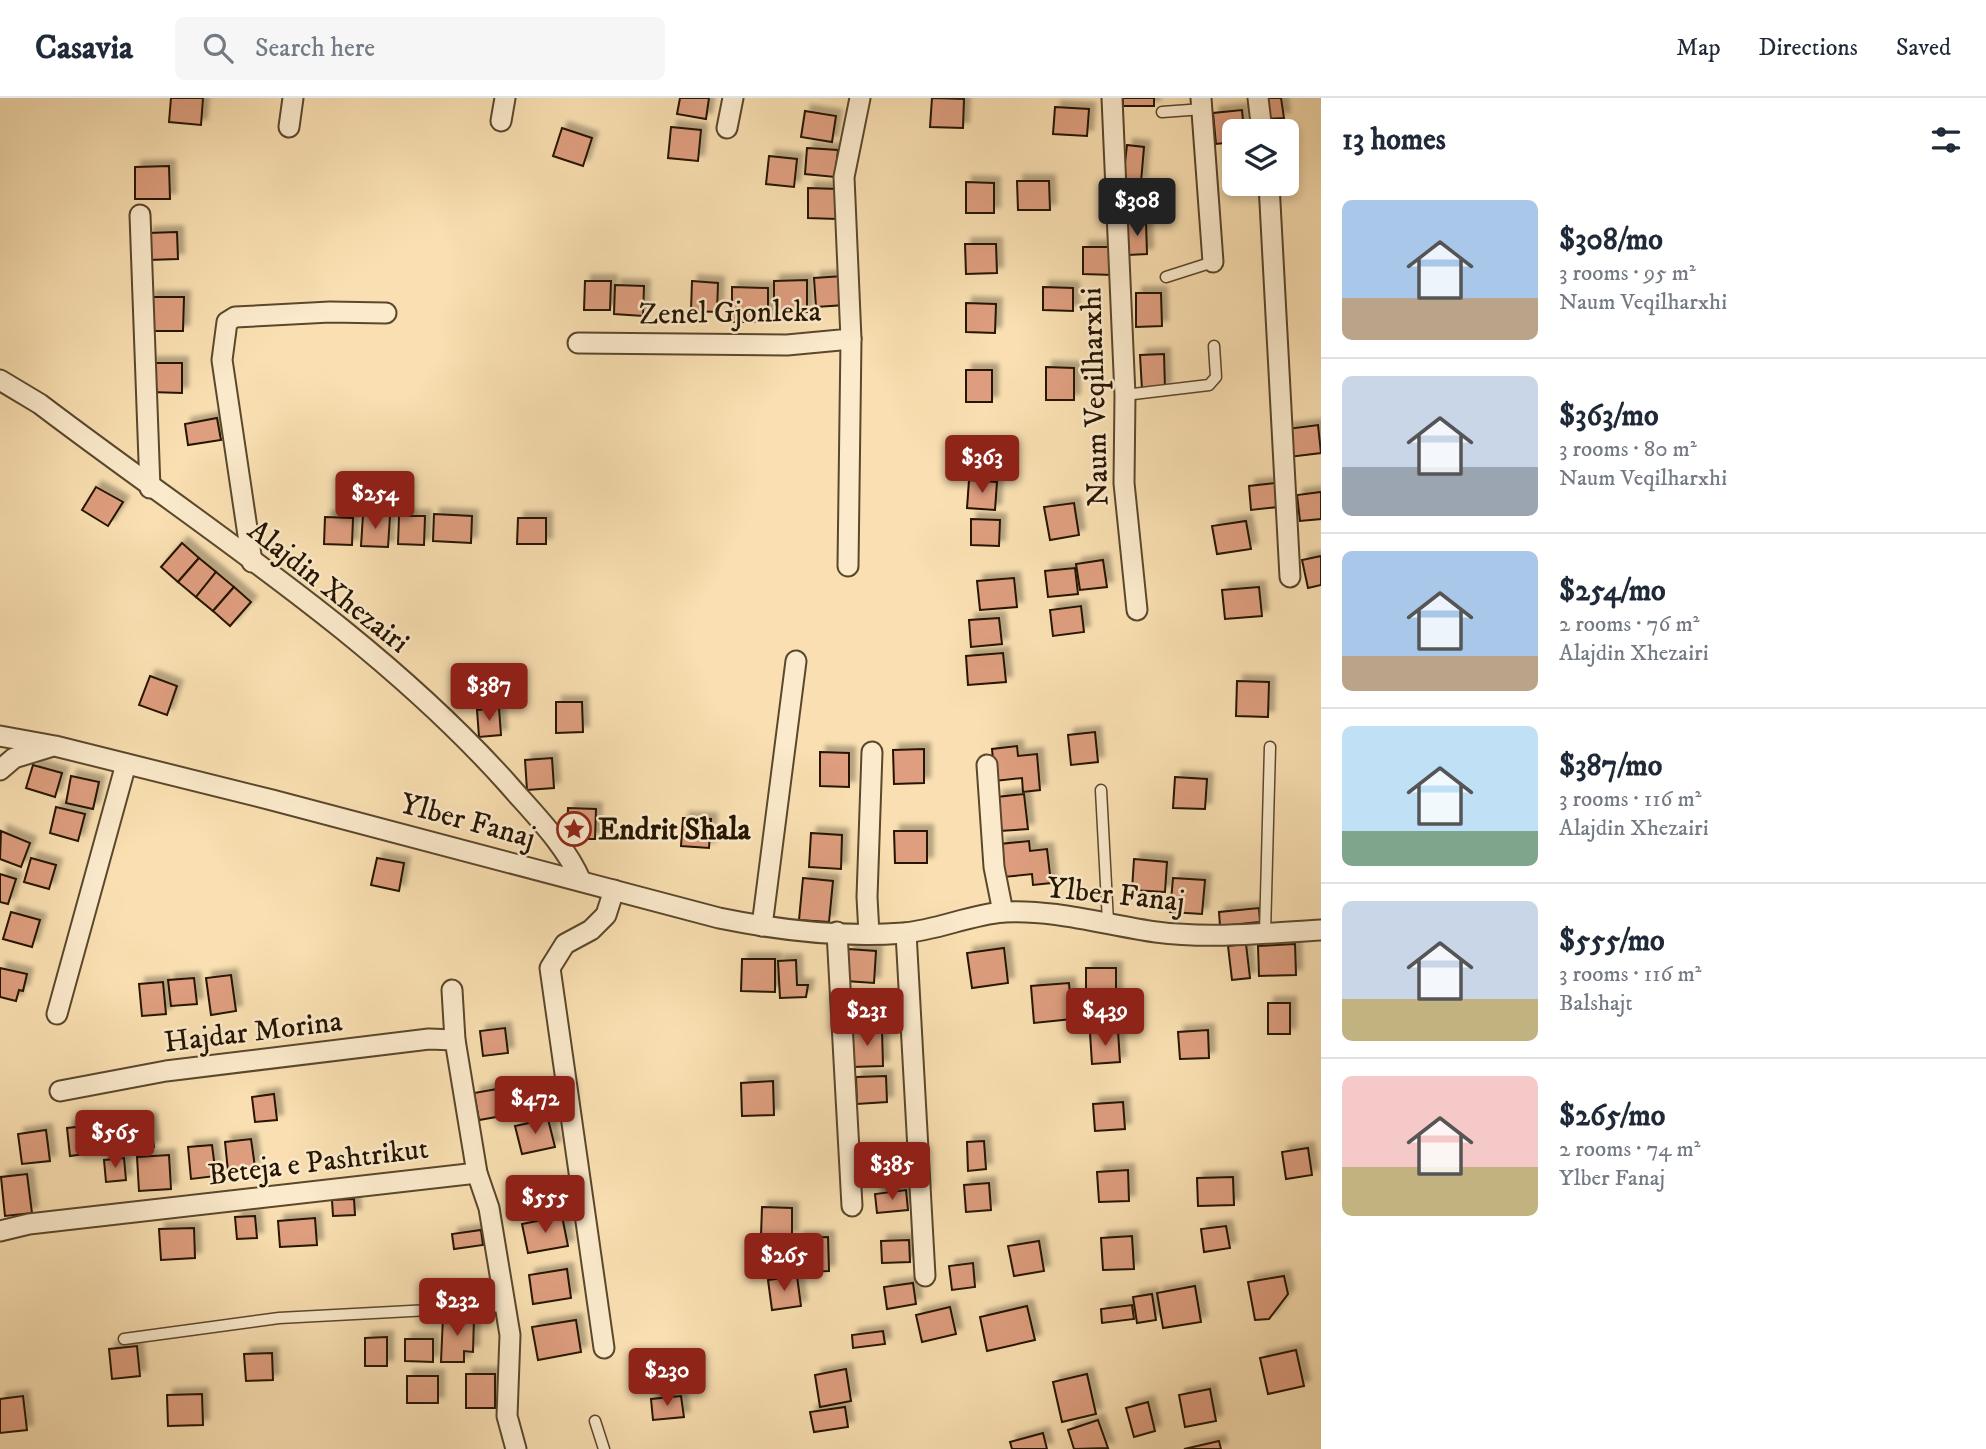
<!DOCTYPE html>
<meta charset="utf-8">
<style>
:root{--surface:#fff;--page:#f6f6f7;--text:#1f2937;--muted:#747a83;--line:#e0e1e3;--accent:#8f2418}
body{margin:0;font-family:"IM FELL DW Pica",serif;background:var(--page);color:var(--text);height:100vh;display:flex;flex-direction:column;font-size:26px;white-space:nowrap}
*{box-sizing:border-box;margin:0}
p{font-size:23px;color:var(--muted)}
.icon{flex:none;width:38px;height:38px;fill:none;stroke:currentColor;stroke-width:2;stroke-linecap:round;stroke-linejoin:round}
.map{position:relative;flex:1;overflow:hidden}
.sheet{display:flex;flex-direction:column;background:var(--surface);width:665px}
.sheet>*{flex:none}
.buttons{position:absolute;left:1222px;top:21px;display:grid;gap:14px}
.buttons a{display:grid;place-items:center;width:77px;height:77px;border-radius:10px;background:var(--surface);box-shadow:0 4px 10px #0003;font-size:35px}
.price{position:absolute;translate:-50% -60px;padding:0 16px;border-radius:7px;background:var(--accent);color:#fff;font-size:23px;line-height:46px;filter:drop-shadow(0 2px 4px #0008)}
.price::after{content:'';position:absolute;left:50%;top:42px;width:21px;height:16px;margin-left:-10px;background:inherit;clip-path:polygon(0 0,100% 0,50% 100%)}
.price.current{background:#222;color:#fff}
ul{padding:0;list-style:none}
li{display:flex;align-items:center;gap:21px;height:175px;padding:0 21px}
li+li{border-top:2px solid var(--line)}
li span{display:grid;place-items:center;flex:none;width:196px;height:140px;border-radius:10px;color:#555}
li>.icon{margin-inline-start:auto}
span .icon{width:84px;height:84px;fill:#fffc;stroke-width:1}
li b{font-size:30px}
h2{display:flex;justify-content:space-between;align-items:center;height:84px;padding:0 21px;font-size:30px}
header{display:flex;align-items:center;gap:42px;box-sizing:border-box;height:98px;padding:0 35px;background:var(--surface);border-bottom:2px solid var(--line)}
header strong{font-size:33px}
nav{display:flex;gap:38px;margin-inline-start:auto;font-size:24px}
.search{width:490px;height:63px;background:var(--page);display:flex;align-items:center;gap:18px;box-sizing:border-box;padding:0 24px;border-radius:10px;color:var(--muted);font-size:26px}
main{display:flex;flex:1;min-height:0}
.map>svg:first-child{display:block}
.building{fill:#de9e7f;stroke:#251400;stroke-width:2;filter:url(#shadow)}
.lines{fill:none;stroke-linecap:round;stroke-linejoin:round}
.lane-casing{stroke:#5a472c;stroke-width:13}
.street-casing{stroke:#5a472c;stroke-width:23}
.lane{stroke:#fbeacc;stroke-width:10}
.street{stroke:#fbeacc;stroke-width:19}
.labels{text-anchor:middle;stroke-width:5;stroke-linejoin:round;paint-order:stroke}
.street-label{font-size:30px;fill:#251400;stroke:#fbeacc}
.poi-label{font-size:30px;font-weight:bold;fill:#251400;stroke:#fbeacc;text-anchor:start}
</style>
<header>
<strong>Casavia</strong>
<div class="search"><svg class="icon" aria-label="search" viewBox="0 0 24 24"><circle cx="10" cy="10" r="6"/><path d="M15 15l6 6"/></svg>Search here</div>
<nav><a>Map</a><a>Directions</a><a>Saved</a></nav>
</header>
<main>
<div class="map">
<svg width="1321" height="1351" viewBox="0 0 1321 1351">
<defs>
<filter id="shadow"><feDropShadow dx="6" dy="-6" stdDeviation="2" flood-color="#0004"/></filter>
</defs>
<rect width="100%" height="100%" fill="#f9dfb1"/>
<filter id="stains"><feTurbulence type="fractalNoise" baseFrequency=".00286" numOctaves="4"/><feColorMatrix values="0 0 0 0 .2 0 0 0 0 .09 0 0 0 0 .02 0 0 0 .5 -.17"/></filter>
<radialGradient id="worn" r=".72"><stop offset=".6" stop-color="#630" stop-opacity="0"/><stop offset="1" stop-color="#630" stop-opacity=".3"/></radialGradient>
<g class="building">
<path d="M171 0H203L201 27 169 24Z"/>
<path d="M680 0H709L706 21 677 16Z"/>
<path d="M932 0 964 1 963 30 930 29Z"/>
<rect x="1123" y="0" width="31" height="8"/>
<path d="M1264 0H1281L1284 20 1266 21Z"/>
<path d="M1055 9 1089 11 1087 38 1053 36Z"/>
<path d="M1242 12 1244 33H1234V44L1216 46 1213 15Z"/>
<path d="M805 13 836 18 832 44 801 39Z"/>
<path d="M671 29 701 32 698 63 668 60Z"/>
<path d="M562 30 592 40 583 68 553 58Z"/>
<path d="M1127 47 1144 49 1141 84 1123 82Z"/>
<path d="M807 50 838 52 835 79 805 76Z"/>
<path d="M769 58 797 61 794 89 766 86Z"/>
<path d="M169 68 170 101H135V69Z"/>
<path d="M1017 83H1049L1050 112H1018Z"/>
<path d="M966 84 994 85V115H966Z"/>
<path d="M1151 89 1153 106 1125 108 1123 91Z"/>
<path d="M808 90 838 91 837 121 808 120Z"/>
<path d="M1146 123 1147 156 1128 157 1127 124Z"/>
<path d="M177 134 178 161 148 162 147 135Z"/>
<path d="M965 146H996L997 175 966 176Z"/>
<path d="M1083 149H1113V177L1083 176Z"/>
<path d="M844 178 845 207 816 209 814 180Z"/>
<path d="M807 182V214L774 215V183Z"/>
<path d="M585 183H611L610 212H584Z"/>
<path d="M692 183 718 185 717 214 691 213Z"/>
<path d="M615 187 644 188 643 218 614 216Z"/>
<path d="M732 189 768 190V224H732Z"/>
<path d="M1043 189 1073 190V213L1043 212Z"/>
<path d="M1136 195H1161L1162 228 1136 229Z"/>
<path d="M149 199H184L183 233H149Z"/>
<path d="M966 205 996 206 995 235 966 234Z"/>
<path d="M1164 256 1165 291 1142 292 1140 257Z"/>
<path d="M150 265H182V295L150 294Z"/>
<path d="M1046 269 1074 270V302H1046Z"/>
<rect x="966" y="272" width="26" height="32"/>
<path d="M217 320 221 342 188 347 185 326Z"/>
<path d="M1318 327 1321 355 1289 359 1287 331Z"/>
<path d="M969 382 997 384 995 412 967 410Z"/>
<path d="M1275 385 1278 409 1251 412 1249 388Z"/>
<path d="M96 389 123 404 108 428 82 412Z"/>
<path d="M1321 394V421L1300 423 1297 397Z"/>
<path d="M1074 405 1079 437 1050 442 1044 409Z"/>
<path d="M434 416 472 418 471 445 433 443Z"/>
<path d="M363 417 390 418 388 449 361 448Z"/>
<path d="M399 418H425L424 447 398 446Z"/>
<path d="M325 419 353 420 352 447 324 446Z"/>
<path d="M518 420H546V446H517Z"/>
<path d="M971 421 1000 422 999 448 971 447Z"/>
<path d="M1246 423 1251 451 1217 456 1212 428Z"/>
<path d="M182 445 199 460 178 484 161 469Z"/>
<path d="M1321 458V487L1308 490 1302 462Z"/>
<path d="M199 460 216 474 196 499 178 484Z"/>
<path d="M1103 462 1107 489 1080 492 1076 466Z"/>
<path d="M1075 470 1078 496 1048 499 1045 473Z"/>
<path d="M216 474 234 489 213 513 196 499Z"/>
<path d="M1014 480 1017 509 980 512 977 483Z"/>
<path d="M234 489 251 504 230 528 213 513Z"/>
<path d="M1259 489 1262 518 1225 521 1222 492Z"/>
<path d="M1081 508 1084 534 1053 538 1050 512Z"/>
<path d="M999 520 1002 546 971 549 969 522Z"/>
<path d="M1003 555 1006 584 968 587 966 558Z"/>
<path d="M150 578 177 588 167 617 139 607Z"/>
<path d="M1237 583 1269 584 1268 619 1236 618Z"/>
<path d="M556 604H582L583 634 556 635Z"/>
<path d="M499 610 501 637 479 639 477 612Z"/>
<path d="M1095 634 1098 664 1071 667 1068 637Z"/>
<path d="M1017 648 1018 658 1037 656 1040 692 1023 694 1022 680 995 683 992 651Z"/>
<path d="M924 651V685L894 686 893 652Z"/>
<path d="M820 654 849 655V689L820 688Z"/>
<path d="M552 660 554 690 527 692 525 662Z"/>
<path d="M33 667 62 675 55 699 26 690Z"/>
<path d="M71 678 99 684 93 711 66 705Z"/>
<path d="M1175 679 1207 681 1205 711 1173 710Z"/>
<path d="M1024 696 1028 731 1000 733 997 699Z"/>
<path d="M56 709 85 716 78 743 50 735Z"/>
<path d="M568 710 596 711 595 741H567Z"/>
<path d="M683 720 711 721 709 750 681 748Z"/>
<path d="M1 733 30 745 21 769 0 761Z"/>
<path d="M894 733H927V765H895Z"/>
<path d="M811 735 842 737 841 771 809 769Z"/>
<path d="M1029 743 1030 753 1047 751 1051 785 1033 787 1032 776 1004 779 1000 746Z"/>
<path d="M31 760 56 767 49 791 24 784Z"/>
<path d="M377 760 404 765 399 793 371 787Z"/>
<path d="M1134 761 1167 764 1165 794 1132 792Z"/>
<path d="M0 776 16 781 8 806 0 804Z"/>
<path d="M803 780 833 783 829 824 799 822Z"/>
<path d="M1173 780 1205 782 1202 816 1170 814Z"/>
<path d="M1259 810 1260 824 1220 828 1219 814Z"/>
<path d="M11 814 40 822 32 849 3 841Z"/>
<path d="M1246 846 1250 880 1232 882 1228 848Z"/>
<path d="M1295 846 1296 877 1259 878 1258 848Z"/>
<path d="M1004 850 1008 885 972 890 967 855Z"/>
<path d="M848 851 876 853 874 885 846 883Z"/>
<path d="M742 861H775V894L741 893Z"/>
<path d="M796 862 797 887H808L806 899 780 900 778 863Z"/>
<path d="M0 870 27 876 23 893 19 892 16 903 0 899Z"/>
<rect x="1086" y="870" width="30" height="31"/>
<path d="M231 877 236 913 211 917 206 880Z"/>
<path d="M194 880 197 906 171 908 168 882Z"/>
<path d="M163 884 166 916 142 918 139 886Z"/>
<path d="M1069 885 1072 921 1034 925 1031 888Z"/>
<rect x="1268" y="905" width="22" height="31"/>
<path d="M505 930 508 955 483 958 480 933Z"/>
<path d="M882 931 883 968 852 969 850 932Z"/>
<path d="M1208 932 1209 960 1180 961 1178 934Z"/>
<path d="M1118 933 1120 964 1092 966 1090 935Z"/>
<path d="M886 978 887 1004 857 1006 856 979Z"/>
<path d="M773 983 774 1017 742 1018 741 985Z"/>
<path d="M503 990 508 1017 479 1022 474 995Z"/>
<path d="M274 996 277 1022 255 1024 252 999Z"/>
<path d="M1123 1004 1125 1031 1095 1033 1093 1006Z"/>
<path d="M150 1021 154 1049 122 1054 118 1026Z"/>
<path d="M548 1021 555 1049 522 1056 515 1028Z"/>
<path d="M96 1027 99 1054 70 1058 67 1030Z"/>
<path d="M46 1032 50 1063 22 1066 18 1036Z"/>
<path d="M251 1041 255 1069 228 1073 225 1044Z"/>
<path d="M984 1043 986 1071 968 1073 967 1044Z"/>
<path d="M212 1047 216 1078 191 1081 188 1049Z"/>
<path d="M1308 1050 1312 1077 1286 1081 1282 1054Z"/>
<path d="M169 1057 171 1091 139 1093 137 1059Z"/>
<path d="M124 1060 126 1082 106 1084 104 1062Z"/>
<path d="M1128 1072 1129 1103 1099 1104 1097 1074Z"/>
<path d="M27 1076 32 1115 5 1118 1 1079Z"/>
<path d="M1233 1079 1234 1107 1198 1108 1197 1080Z"/>
<path d="M989 1085 991 1112 966 1114 964 1087Z"/>
<path d="M906 1092 908 1112 877 1115 875 1096Z"/>
<path d="M354 1101 355 1117 333 1118 332 1102Z"/>
<path d="M762 1109 792 1110V1138H761Z"/>
<path d="M255 1118 257 1140 237 1141 235 1119Z"/>
<path d="M562 1118 568 1148 528 1155 522 1126Z"/>
<path d="M315 1120 317 1147 280 1149 278 1123Z"/>
<path d="M1226 1128 1230 1150 1204 1154 1201 1131Z"/>
<path d="M194 1130 195 1160 161 1162 159 1131Z"/>
<path d="M481 1132 483 1147 454 1151 452 1136Z"/>
<path d="M1132 1138 1134 1171 1103 1172 1101 1140Z"/>
<path d="M828 1139 829 1173 799 1174 798 1140Z"/>
<path d="M909 1142 910 1164 882 1165 881 1143Z"/>
<path d="M1039 1143 1044 1173 1014 1178 1008 1148Z"/>
<path d="M973 1165 975 1189 952 1192 949 1168Z"/>
<path d="M567 1171 571 1200 533 1206 529 1177Z"/>
<path d="M797 1178 801 1208 772 1212 768 1182Z"/>
<path d="M1284 1178 1288 1196 1269 1221 1255 1222 1248 1184Z"/>
<path d="M913 1185 916 1206 887 1211 884 1189Z"/>
<path d="M1195 1188 1201 1224 1163 1230 1157 1195Z"/>
<path d="M1152 1196 1156 1222 1137 1225 1133 1199Z"/>
<path d="M1132 1207 1134 1221 1102 1225 1101 1211Z"/>
<path d="M1027 1208 1035 1242 987 1253 980 1219Z"/>
<path d="M950 1209 956 1236 922 1244 916 1217Z"/>
<path d="M443 1218 474 1219 473 1254 464 1253V1264H441Z"/>
<path d="M576 1222 581 1254 538 1262 532 1229Z"/>
<path d="M883 1233 885 1246 853 1250 852 1237Z"/>
<path d="M387 1239V1268H365V1240Z"/>
<path d="M405 1241H433V1264L405 1263Z"/>
<path d="M137 1248 140 1278 112 1281 109 1251Z"/>
<path d="M1296 1252 1304 1288 1268 1296 1260 1260Z"/>
<path d="M272 1255 273 1282 246 1283 244 1256Z"/>
<path d="M846 1271 851 1303 820 1309 815 1277Z"/>
<rect x="466" y="1276" width="29" height="34"/>
<path d="M1087 1276 1096 1316 1062 1324 1053 1284Z"/>
<rect x="407" y="1278" width="31" height="27"/>
<path d="M1210 1291 1216 1323 1185 1329 1179 1297Z"/>
<path d="M202 1296 203 1327 168 1328 167 1297Z"/>
<path d="M23 1298 27 1332 0 1335V1301Z"/>
<path d="M681 1298 684 1319 653 1322 651 1301Z"/>
<path d="M1148 1304 1155 1333 1134 1339 1126 1310Z"/>
<path d="M845 1309 848 1329 814 1334 810 1314Z"/>
<path d="M1098 1322 1108 1350 1074 1351 1068 1332Z"/>
<path d="M1043 1335 1047 1351H1012L1010 1344Z"/>
<path d="M1219 1343 1221 1351H1184Z"/>
</g>
<g class="lines">
<g class="lane-casing">
<g id="lane">
<path d="M1162 14 1203 11"/>
<path d="M1166 179 1213 164"/>
<path d="M1125 297 1209 287 1216 279 1214 248"/>
<path d="M1101 692 1108 824"/>
<path d="M1265 835 1270 649"/>
<path d="M124 1241 279 1220 505 1208"/>
<path d="M595 1323 604 1351"/>
</g>
</g>
<g class="street-casing">
<g id="street">
<path d="M1112 0 1125 297 1124 385 1137 512"/>
<path d="M1201 0 1213 164"/>
<path d="M1258 0 1262 33"/>
<path d="M501 23 505 0"/>
<path d="M289 29 293 0"/>
<path d="M727 30 733 0"/>
<path d="M1269 86 1290 479"/>
<path d="M140 117 150 390"/>
<path d="M578 245 787 247 851 241 844 79 860 0"/>
<path d="M0 282 40 306C199 427 374 536 508 686 534 716 565 746 581 783"/>
<path d="M252 464 222 262 227 224 235 219 330 214 386 215"/>
<path d="M848 468 851 241"/>
<path d="M0 638 55 648 272 702 719 820C778 832 843 840 904 835 937 832 970 817 1003 814 1055 811 1106 827 1156 834 1209 841 1268 835 1321 832"/>
<path d="M987 667 994 769 1003 814"/>
<path d="M0 672 14 660 50 649"/>
<path d="M762 828 796 563"/>
<path d="M837 834 852 1108"/>
<path d="M906 835 925 1178"/>
<path d="M869 836 867 799 872 654"/>
<path d="M452 892 455 942 477 1075 489 1110 510 1237 507 1318 516 1351"/>
<path d="M57 916 126 666"/>
<path d="M60 993 166 973 429 941 455 942"/>
<path d="M0 1133 29 1126 477 1075"/>
<path d="M604 1250 550 870 565 846 591 832 606 817 614 792"/>
</g>
</g>
<use href="#lane" class="lane"/>
<use href="#street" class="street"/>
</g>
<defs>
<g id="sight-ring" transform="scale(1.75)"><circle r="9.5" fill="#fbeacc" stroke="#8f2418" stroke-width="1.5"/><path d="M0-6L1.8-2.2L6-1.7L2.9 1.2L3.7 5.4L0 3.3L-3.7 5.4L-2.9 1.2L-6-1.7L-1.8-2.2Z" fill="#8f2418"/></g>
</defs>
<g fill-rule="evenodd">
<use href="#sight-ring" x="574" y="731"/>
</g>
<g class="labels">
<g class="street-label">
<text transform="translate(730 214) rotate(-1)" y="10">Zenel Gjonleka</text>
<text transform="translate(1094 299) rotate(-92)" y="10">Naum Veqilharxhi</text>
<text transform="translate(329 488) rotate(38)" y="10">Alajdin Xhezairi</text>
<text transform="translate(468 722) rotate(15)" y="10">Ylber Fanaj</text>
<text transform="translate(1116 796) rotate(6)" y="10">Ylber Fanaj</text>
<text transform="translate(253 933) rotate(-7)" y="10">Hajdar Morina</text>
<text transform="translate(318 1063) rotate(-7)" y="10">Beteja e Pashtrikut</text>
</g>
<g class="poi-label">
<text x="598" y="741">Endrit Shala</text>
</g>
</g>
<rect width="100%" height="100%" filter="url(#stains)"/>
<rect width="100%" height="100%" fill="url(#worn)"/>
</svg>
<div class="buttons">
<a><svg class="icon" aria-label="layers" viewBox="0 0 24 24"><path d="M12 4l9 5-9 5-9-5zM3 14l9 5 9-5"/></svg></a>
</div>
<b class="price current" style="left:1137px;top:140px">$308</b>
<b class="price" style="left:982px;top:397px">$363</b>
<b class="price" style="left:375px;top:433px">$254</b>
<b class="price" style="left:489px;top:625px">$387</b>
<b class="price" style="left:867px;top:950px">$231</b>
<b class="price" style="left:1105px;top:950px">$439</b>
<b class="price" style="left:535px;top:1038px">$472</b>
<b class="price" style="left:115px;top:1072px">$565</b>
<b class="price" style="left:892px;top:1104px">$385</b>
<b class="price" style="left:545px;top:1137px">$555</b>
<b class="price" style="left:784px;top:1195px">$265</b>
<b class="price" style="left:457px;top:1240px">$232</b>
<b class="price" style="left:667px;top:1310px">$230</b>
</div>
<section class="sheet">
<h2>13 homes<svg class="icon" aria-label="filters" viewBox="0 0 24 24"><path d="M4 7h16M4 17h16"/><circle cx="9" cy="7" r="2"/><circle cx="15" cy="17" r="2"/></svg></h2>
<ul>
<li><span style="background:linear-gradient(#a9c7e8 70%,#b9a48a 0)"><svg class="icon" aria-label="home" viewBox="0 0 24 24"><path d="M3 11l9-7 9 7M6 9v11h12V9"/></svg></span><div><b>$308/mo</b><p>3 rooms · 95 m²</p><p>Naum Veqilharxhi</p></div></li>
<li><span style="background:linear-gradient(#c9d6e8 65%,#9aa5b1 0)"><svg class="icon" aria-label="home" viewBox="0 0 24 24"><path d="M3 11l9-7 9 7M6 9v11h12V9"/></svg></span><div><b>$363/mo</b><p>3 rooms · 80 m²</p><p>Naum Veqilharxhi</p></div></li>
<li><span style="background:linear-gradient(#a9c7e8 75%,#b9a48a 0)"><svg class="icon" aria-label="home" viewBox="0 0 24 24"><path d="M3 11l9-7 9 7M6 9v11h12V9"/></svg></span><div><b>$254/mo</b><p>2 rooms · 76 m²</p><p>Alajdin Xhezairi</p></div></li>
<li><span style="background:linear-gradient(#bfe0f5 75%,#7fa58c 0)"><svg class="icon" aria-label="home" viewBox="0 0 24 24"><path d="M3 11l9-7 9 7M6 9v11h12V9"/></svg></span><div><b>$387/mo</b><p>3 rooms · 116 m²</p><p>Alajdin Xhezairi</p></div></li>
<li><span style="background:linear-gradient(#c9d6e8 70%,#c2b280 0)"><svg class="icon" aria-label="home" viewBox="0 0 24 24"><path d="M3 11l9-7 9 7M6 9v11h12V9"/></svg></span><div><b>$555/mo</b><p>3 rooms · 116 m²</p><p>Balshajt</p></div></li>
<li><span style="background:linear-gradient(#f6c9c9 65%,#c2b280 0)"><svg class="icon" aria-label="home" viewBox="0 0 24 24"><path d="M3 11l9-7 9 7M6 9v11h12V9"/></svg></span><div><b>$265/mo</b><p>2 rooms · 74 m²</p><p>Ylber Fanaj</p></div></li>
</ul>
</section>
</main>
